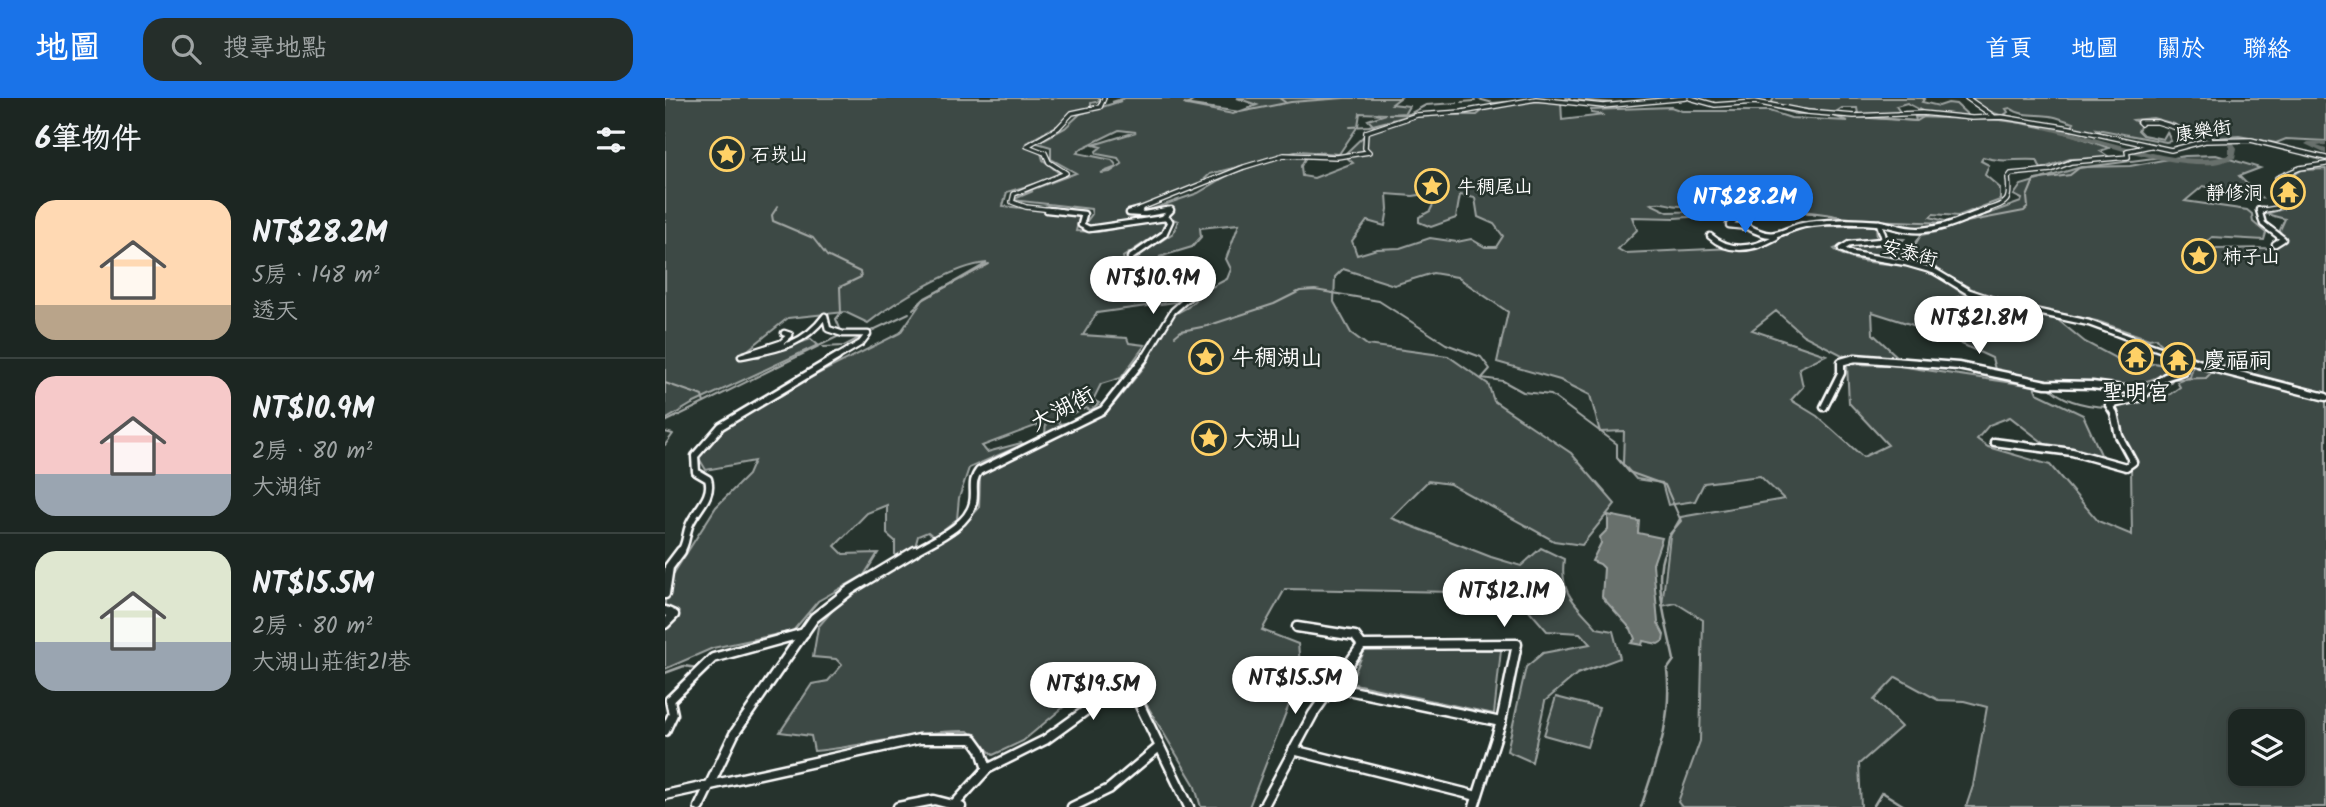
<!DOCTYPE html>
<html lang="zh-TW">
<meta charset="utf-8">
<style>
:root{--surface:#1c2622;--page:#252e2a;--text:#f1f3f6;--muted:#a0a5a5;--line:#3a4340;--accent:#1a73e8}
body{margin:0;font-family:Kalam,"LXGW WenKai TC",sans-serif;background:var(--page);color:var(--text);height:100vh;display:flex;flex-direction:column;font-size:26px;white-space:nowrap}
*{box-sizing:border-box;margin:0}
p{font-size:23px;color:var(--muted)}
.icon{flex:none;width:38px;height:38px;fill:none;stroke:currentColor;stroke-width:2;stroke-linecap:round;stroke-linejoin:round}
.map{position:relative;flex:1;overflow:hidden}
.panel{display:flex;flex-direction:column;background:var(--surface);width:665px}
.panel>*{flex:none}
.fabs{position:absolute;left:1563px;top:611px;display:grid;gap:14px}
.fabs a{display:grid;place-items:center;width:77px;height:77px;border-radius:14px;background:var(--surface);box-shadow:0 7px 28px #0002,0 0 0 2px var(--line);font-size:35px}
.price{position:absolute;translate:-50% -60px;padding:0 16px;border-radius:24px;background:#fff;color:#222;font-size:23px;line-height:46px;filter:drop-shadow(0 2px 4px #0008)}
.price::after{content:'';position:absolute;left:50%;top:42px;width:21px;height:16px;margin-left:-10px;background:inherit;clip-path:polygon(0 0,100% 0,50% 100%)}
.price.selected{background:var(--accent);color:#fff}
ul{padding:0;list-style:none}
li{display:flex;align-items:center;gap:21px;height:175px;padding:0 35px}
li+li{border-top:2px solid var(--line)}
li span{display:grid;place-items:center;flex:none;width:196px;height:140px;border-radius:21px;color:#555}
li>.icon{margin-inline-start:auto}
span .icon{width:84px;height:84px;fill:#fffc;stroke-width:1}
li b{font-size:30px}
h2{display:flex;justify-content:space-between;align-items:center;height:84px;padding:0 35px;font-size:30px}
header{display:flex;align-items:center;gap:42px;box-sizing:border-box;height:98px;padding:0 35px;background:var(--accent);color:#fff}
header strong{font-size:33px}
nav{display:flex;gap:38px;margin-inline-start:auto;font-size:24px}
.search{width:490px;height:63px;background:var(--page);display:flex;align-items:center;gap:18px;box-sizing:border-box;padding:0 24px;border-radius:21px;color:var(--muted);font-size:26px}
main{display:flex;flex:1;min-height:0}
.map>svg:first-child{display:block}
.green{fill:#3e4944;stroke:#9ea4a2;stroke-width:2;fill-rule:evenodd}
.water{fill:#67706c;stroke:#a4a9a7;stroke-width:2}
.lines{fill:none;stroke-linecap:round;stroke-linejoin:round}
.stream-far1{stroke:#a4a9a7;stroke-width:2}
.stream{stroke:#a4a9a7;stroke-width:2.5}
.river{fill:#67706c;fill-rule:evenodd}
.minor-far3-casing{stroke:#fff;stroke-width:6}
.minor-far2-casing{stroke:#fff;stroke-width:9}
.minor-far1-casing{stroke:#fff;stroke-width:11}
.minor-casing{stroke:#fff;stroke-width:13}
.minor-far3{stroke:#26332d;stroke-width:3.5}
.minor-far2{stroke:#26332d;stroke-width:4.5}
.minor-far1{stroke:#26332d;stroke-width:6}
.minor{stroke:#26332d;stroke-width:8}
.labels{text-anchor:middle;stroke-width:5;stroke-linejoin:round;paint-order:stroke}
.far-street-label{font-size:19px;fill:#fff;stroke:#26332d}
.far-poi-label{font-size:19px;fill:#fff;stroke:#26332d;text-anchor:start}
.poi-label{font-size:23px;fill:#fff;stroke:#26332d;text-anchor:start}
.street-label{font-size:23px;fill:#fff;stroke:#26332d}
</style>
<header>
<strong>地圖</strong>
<div class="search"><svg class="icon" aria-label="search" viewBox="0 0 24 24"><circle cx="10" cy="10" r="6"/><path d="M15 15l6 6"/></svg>搜尋地點</div>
<nav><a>首頁</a><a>地圖</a><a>關於</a><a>聯絡</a></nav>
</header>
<main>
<section class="panel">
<h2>6筆物件<svg class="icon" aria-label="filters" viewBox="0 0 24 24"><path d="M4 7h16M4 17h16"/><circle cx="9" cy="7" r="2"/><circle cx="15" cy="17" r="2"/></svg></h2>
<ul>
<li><span style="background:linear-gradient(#ffd9b3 75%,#b9a48a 0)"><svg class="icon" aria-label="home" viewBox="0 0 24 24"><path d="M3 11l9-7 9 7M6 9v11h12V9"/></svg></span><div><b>NT$28.2M</b><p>5房 · 148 m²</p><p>透天</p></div></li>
<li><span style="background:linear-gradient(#f6c9c9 70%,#9aa5b1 0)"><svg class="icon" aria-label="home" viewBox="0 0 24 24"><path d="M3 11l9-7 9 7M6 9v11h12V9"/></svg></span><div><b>NT$10.9M</b><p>2房 · 80 m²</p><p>大湖街</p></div></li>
<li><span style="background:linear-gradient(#dfe7d0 65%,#9aa5b1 0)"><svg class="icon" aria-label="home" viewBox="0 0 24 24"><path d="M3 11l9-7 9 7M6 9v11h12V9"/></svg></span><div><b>NT$15.5M</b><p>2房 · 80 m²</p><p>大湖山莊街21巷</p></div></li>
</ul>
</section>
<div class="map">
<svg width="1661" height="709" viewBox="0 0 1661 709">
<rect width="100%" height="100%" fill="#26332d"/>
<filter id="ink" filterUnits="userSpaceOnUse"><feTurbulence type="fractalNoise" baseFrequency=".0143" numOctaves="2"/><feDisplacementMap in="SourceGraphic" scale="14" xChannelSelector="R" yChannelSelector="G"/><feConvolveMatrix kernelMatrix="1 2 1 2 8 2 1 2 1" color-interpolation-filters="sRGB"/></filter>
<g filter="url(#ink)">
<g class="green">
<path d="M0 0H434L435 3 426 5V10L405 15 393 27 361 45 360 48 376 55 378 62 394 75 391 79 342 94 338 108 415 116 411 133 433 134 499 121 500 131 458 159 462 176 470 182 535 184 534 187 510 204 432 215 418 237 462 240 464 245 480 247 456 280 436 286 428 302 434 305 426 312 421 310 406 316 401 312 418 298 404 297 386 305 396 316 392 320 395 326 405 324 380 336 381 324 317 348 322 354 356 345 359 346 304 370 294 400 292 421 269 439 263 434 253 438 250 449 230 461V443L222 436V407L202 415 170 448 178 456 213 455 199 477 153 503 128 533 48 550 0 571V489L51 409 83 377 89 363 41 372 29 352 57 324 235 235 258 202 322 165C290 167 229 204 203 225L180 214 123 220 74 259H94L146 241 153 247 27 306 0 322Z"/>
<path d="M460 0H532L522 7 568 16 592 7 572 0H735L727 6 744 8 740 15 723 16 812 17C830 0 871 4 896 3L897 22 939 17 926 15V12L1006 9 1017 13H1104L1126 20 1183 23 1166 17 1251 23 1250 19 1335 22 1407 32 1406 36 1444 50 1435 53 1446 60 1405 61 1376 71 1372 62C1349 60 1341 66 1318 59L1316 63 1324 67 1320 77 1335 90V102L1293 118 1268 116 1265 119 1280 123 1278 126 1246 130 1210 121H1181L1167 117 1131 112 1116 104 1087 95 1052 94 1046 97 1057 101C1043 105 1029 108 1015 108 1003 108 998 102 986 106L1003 114 1047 113 1049 117 1010 120 967 119 972 132 953 151 960 155 1089 149 1143 128H1211L1212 141 1183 145 1169 151C1190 169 1223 163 1248 169 1268 174 1283 185 1300 197L1286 201 1296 208 1328 209 1393 222 1420 244 1471 271 1490 265 1508 270C1456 306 1389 283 1331 275L1327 260 1273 235 1207 214 1208 236 1236 262 1183 260 1138 237 1111 213 1087 232 1161 257 1134 270 1138 289 1126 302 1152 318 1198 359 1223 347 1184 305 1182 266 1227 267 1369 288 1372 295 1418 317 1439 363 1380 346 1345 319 1324 327 1312 341 1323 349 1385 367 1433 423 1467 437 1466 369 1451 308 1479 304 1484 297 1501 299 1515 289 1512 284 1525 279 1528 268 1661 303V709H1301L1308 688 1322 609 1299 603 1273 602 1231 579 1209 602 1236 629 1194 666 1196 709H1017L1013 704 1035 643 1038 522 1011 505 997 508 1005 438 1016 419 1119 401 1095 378 1039 385 1030 403 1003 407 997 385 971 381 958 366 959 333 935 334 925 297 895 282 832 264 843 214 792 179 768 175 729 187 678 171 670 179 669 204 686 235 702 247 783 258 823 286 829 303 906 355 950 406 917 447 889 443 785 386 763 383 726 420 826 459 856 468 876 450 899 461C894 496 911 506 932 530L948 533 955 560 912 576 880 603 867 664 842 653 861 569 878 555 925 546 915 535 882 533 849 495 620 491 597 532 633 546 636 576 584 709H536L529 686 465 579 449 567 358 643 328 657 303 633C251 632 201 649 149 653L146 638 115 634 147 586 163 583 177 567 171 561 148 559 153 529 173 506 203 485 296 430 314 410 315 378 323 368 416 327 449 306 480 268 508 217 523 209 539 193 562 181 566 171 561 161 574 126 535 130 536 139 527 149 494 159 524 163 505 178C489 176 480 176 472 159L508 135 513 123 499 117H484L487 111 533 95 565 76 609 61 642 57 636 68 637 78 649 80 688 65 679 57 709 28 703 22 721 16 695 15 693 28 674 56 634 53 545 76 530 90 480 107 468 123 423 130 419 127 427 116 426 111 347 102 368 93 352 97 411 75 386 61V49L372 45 400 30 415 16 456 3 447 4ZM454 32 471 34 428 47 436 49 431 53 432 56 453 60 457 66 445 74 436 75 449 70 451 67 447 62 412 55 417 50ZM774 94 765 113 754 119V124L766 129 791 120 795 97 810 100 813 119 829 126 838 138 831 149H820L806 141 792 144 765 140 735 150 712 151 692 157 687 143 702 123 720 128 723 111 722 96 748 98ZM1575 623H1628V676H1575Z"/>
<path d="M1109 0H1260L1257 4 1274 8 1283 5 1291 6 1305 19 1259 14 1242 5 1231 8 1237 17 1193 16 1192 10H1177L1169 15 1105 7Z"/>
<path d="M1305 0H1661V43L1621 41 1611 45 1574 38 1549 40 1525 36 1509 26 1488 20 1468 22 1476 27 1473 32 1478 37 1498 41 1502 34 1506 43 1501 44 1432 31 1437 36 1407 29 1409 25C1401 23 1393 19 1385 18 1371 16 1357 19 1345 10L1341 11 1343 14 1339 17 1353 20 1355 22C1335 18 1320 14 1305 0Z"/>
<path d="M1551 57 1595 70 1574 78 1596 100 1538 88 1520 103 1582 112 1587 116 1588 124 1601 135 1599 142 1547 139 1541 145 1547 151 1604 150 1617 145 1615 132 1620 121 1601 116 1618 111 1622 100 1626 99 1620 82 1637 72 1661 71V298C1628 289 1505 265 1491 240L1484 241 1432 223 1325 201 1272 172 1243 163 1202 160 1178 151C1198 148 1219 139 1239 141L1236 144 1219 149V154L1246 153 1256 137 1272 134 1356 104 1357 101 1349 97 1356 87 1416 69 1465 68 1520 58Z"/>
<path d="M701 549 836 552 829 616 685 585Z"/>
<path d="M891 599 934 610 922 649 879 637Z"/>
</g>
<path class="water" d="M943 417 974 423 973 435 997 440 988 466 993 525 999 537 998 543 993 546 978 543 977 547 966 545 970 541 966 531 937 499 939 470 935 466 927 463 936 445 935 439 943 431Z"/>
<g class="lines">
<g class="stream-far1">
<path d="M614 0 620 4"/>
<path d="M810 0 828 5 853 3"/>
<path d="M901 0 905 1"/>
<path d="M909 2 950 5"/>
<path d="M797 4 810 3"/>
<path d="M519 6 575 14 626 4 679 0"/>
<path d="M1110 10 1131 16H1145"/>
<path d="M1189 19 1252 23 1262 17"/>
<path d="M1281 19 1307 22"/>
<path d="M1337 21 1381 30"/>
<path d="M685 29 704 28 739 19 761 7 792 5"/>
<path d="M113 108 107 117 108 123 148 140 162 158 195 174 196 179 175 189 176 215 171 221 176 233"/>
<path d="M1029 113 1075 105 1090 99 1135 114 1202 122 1283 125"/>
<path d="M1296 125 1359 113 1363 109 1362 99 1369 82 1405 77 1414 70 1496 59"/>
<path d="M248 211 260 200 324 166"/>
<path d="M206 233 244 215"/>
<path d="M510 238 516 233 542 228 609 206 635 193 650 192 714 203 781 246 816 259 825 271 817 280 838 283 858 294 886 297 952 346V360L964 374 1000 387 1016 423 1003 438 1000 455"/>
<path d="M158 249 179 248 198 238"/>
<path d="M0 285 32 296 37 298 39 305 0 324"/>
<path d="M1383 288C1398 304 1421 308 1442 309"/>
<path d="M1636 296 1661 303"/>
<path d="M1474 302 1498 293 1508 281 1541 280 1548 273"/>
<path d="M39 305 176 237"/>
<path d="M0 334 8 336 0 347"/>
</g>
<g class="stream">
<path d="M0 575 19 568 32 570"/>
<path d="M976 709C991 663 1008 621 1002 572L1009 562C1003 532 987 480 1000 453"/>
<path d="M1208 709 1217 694 1241 709"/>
</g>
<g class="river">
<path d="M1381 28C1432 37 1516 73 1564 57V50L1562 41 1576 40 1579 42 1568 44 1572 50 1570 60C1563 62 1556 65 1549 66 1496 69 1431 43 1379 31V29Z"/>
<path d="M1661 43V47L1652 48 1661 51V56L1640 46 1643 44Z"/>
<path d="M1638 54 1661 61V65L1638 58Z"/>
</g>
<g class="minor-far3-casing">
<g id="minor-far3">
<path d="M1025 0 1050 7 1090 4 1142 14 1189 18 1257 15 1307 20 1337 19 1405 30 1506 52 1540 43 1586 42 1661 60"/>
<path d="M1302 0 1328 18"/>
<path d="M1476 26 1474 24H1492L1545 40"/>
<path d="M396 113 361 109 347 104 349 96 401 75 384 64 380 55 362 48 393 30 407 15 435 9 439 0"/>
<path d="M469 113 579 69 619 57 672 59 704 54 700 50 701 34 752 17 797 14 871 1 938 8 1021 0"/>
<path d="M494 113 506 111 504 113"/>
<path d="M1318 113C1342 105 1346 106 1343 80L1346 76 1386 72 1406 64 1463 59 1462 53 1485 48"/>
<path d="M1594 113 1612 110 1616 99 1612 80 1635 70 1661 66"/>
</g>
</g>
<g class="minor-far2-casing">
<g id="minor-far2">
<path d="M382 112 419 116 416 127 424 131 500 120 505 123 499 136 465 160C477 199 517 169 540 185L508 213 479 261"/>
<path d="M475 112 464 115 480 116 503 112"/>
<path d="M1598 112H1594L1598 126 1618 141 1610 146"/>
<path d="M1076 117 1083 129 1064 127Z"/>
<path d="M498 120 506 112"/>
<path d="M1214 125 1219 140 1216 143 1184 146 1176 151 1187 156 1241 165 1269 173 1304 194 1346 208 1424 225 1522 261"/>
<path d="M1083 129C1114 146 1115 130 1144 126 1166 123 1192 123 1214 125 1228 127 1243 134 1257 132 1285 130 1298 120 1323 112"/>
<path d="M1045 138C1065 156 1089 151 1111 139"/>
<path d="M119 235 125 237 116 245 76 258C111 251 137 249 160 218L163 231 178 236H203L196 245 169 261"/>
<path d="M1187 261H1202"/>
</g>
</g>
<g class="minor-far1-casing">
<g id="minor-far1">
<path d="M1517 259 1547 270 1661 299"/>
<path d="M1159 309 1176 275V264L1190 260 1293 268 1381 286 1427 287 1481 294 1500 279 1518 273 1522 262"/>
<path d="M1329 344 1407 354 1461 369 1468 364 1454 338 1449 315 1444 307 1473 300 1481 294"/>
<path d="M15 455C22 445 20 439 24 428 29 413 49 399 43 381L31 374 30 358 56 328 172 259"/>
<path d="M247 455C266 443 302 430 308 405 311 393 305 384 314 373L438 312 480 259"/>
</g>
</g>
<g class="minor-casing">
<g id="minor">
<path d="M0 496 4 469 16 453"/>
<path d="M0 513 9 517 0 526"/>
<path d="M632 529 690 538 697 547 852 546 836 624 809 709"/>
<path d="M668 589 836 624"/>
<path d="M5 602 48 560 139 535"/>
<path d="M0 633 8 616 5 602"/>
<path d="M628 652 812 698"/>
<path d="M0 697 254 641H308L316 652 322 671"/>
<path d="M290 706 322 671 380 642 459 585 466 589 524 709"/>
<path d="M34 709 69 636 149 520 185 492 250 453"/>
<path d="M233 709 269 702 296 709"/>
<path d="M407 709 444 691 493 650"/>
<path d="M598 709 648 616 697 547"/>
</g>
</g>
<use href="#minor-far3" class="minor-far3"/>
<use href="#minor-far2" class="minor-far2"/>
<use href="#minor-far1" class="minor-far1"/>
<use href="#minor" class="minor"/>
</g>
</g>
<defs>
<g id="sight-ring" transform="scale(1.75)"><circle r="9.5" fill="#26332d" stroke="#ffd166" stroke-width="1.5"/><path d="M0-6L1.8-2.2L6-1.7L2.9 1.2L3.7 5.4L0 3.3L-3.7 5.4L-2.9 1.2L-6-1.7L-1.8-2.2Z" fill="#ffd166"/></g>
<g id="temple-ring" transform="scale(1.75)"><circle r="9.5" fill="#26332d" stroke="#ffd166" stroke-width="1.5"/><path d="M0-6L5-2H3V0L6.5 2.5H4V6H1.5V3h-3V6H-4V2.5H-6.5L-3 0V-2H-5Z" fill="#ffd166"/></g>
</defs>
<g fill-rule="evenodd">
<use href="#sight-ring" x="62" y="56"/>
<use href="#sight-ring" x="767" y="88"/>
<use href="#temple-ring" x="1623" y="94"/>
<use href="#sight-ring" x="1534" y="158"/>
<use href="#sight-ring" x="541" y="259"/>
<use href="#temple-ring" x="1471" y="259"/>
<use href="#temple-ring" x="1513" y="262"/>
<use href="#sight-ring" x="544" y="340"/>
</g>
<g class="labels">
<g class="far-street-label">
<text transform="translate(1538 32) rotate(-8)" y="7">康樂街</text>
<text transform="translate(1245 154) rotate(15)" y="7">安泰街</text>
</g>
<g class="far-poi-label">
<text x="86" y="63">石崁山</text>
<text x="792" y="95">牛稠尾山</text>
<text x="1598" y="101" text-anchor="end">靜修洞</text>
<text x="1558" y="165">柿子山</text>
</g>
<g class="poi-label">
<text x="566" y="267">牛稠湖山</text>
<text x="1538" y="270">慶福祠</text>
<text x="1471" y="302" text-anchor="middle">聖明宮</text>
<text x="568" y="348">大湖山</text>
</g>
<g class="street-label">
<text transform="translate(397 310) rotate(-28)" y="8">大湖街</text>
</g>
</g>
</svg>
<div class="fabs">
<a><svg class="icon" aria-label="layers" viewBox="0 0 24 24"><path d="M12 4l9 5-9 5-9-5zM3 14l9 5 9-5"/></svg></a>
</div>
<b class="price selected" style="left:1080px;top:137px">NT$28.2M</b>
<b class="price" style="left:488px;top:218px">NT$10.9M</b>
<b class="price" style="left:1314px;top:258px">NT$21.8M</b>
<b class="price" style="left:839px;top:531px">NT$12.1M</b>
<b class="price" style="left:630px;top:618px">NT$15.5M</b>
<b class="price" style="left:428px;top:624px">NT$19.5M</b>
</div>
</main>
